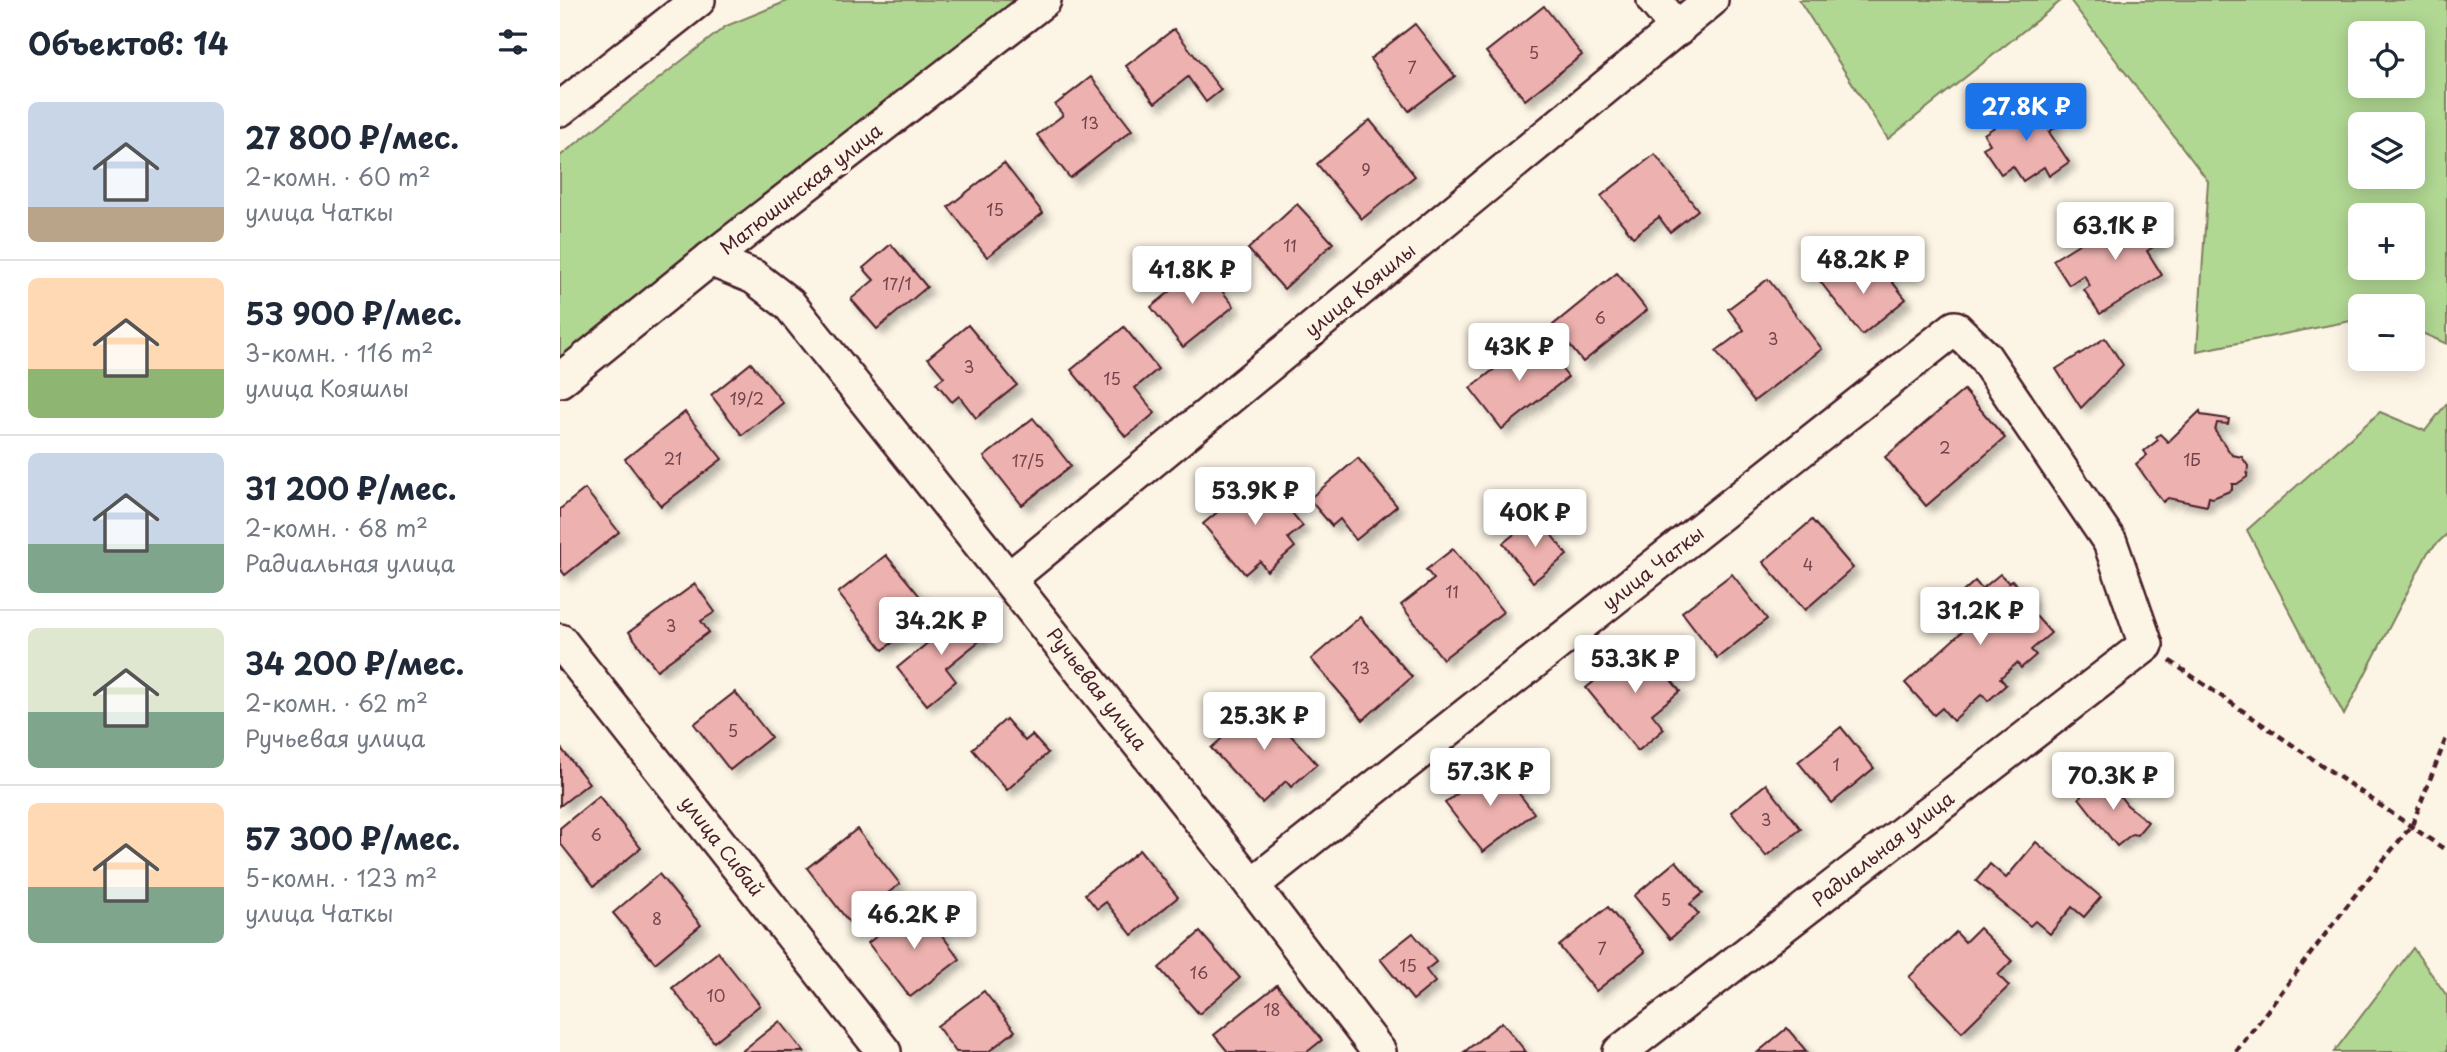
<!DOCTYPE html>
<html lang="ru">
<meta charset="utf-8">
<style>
:root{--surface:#fff;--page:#f2f2f3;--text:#1f2937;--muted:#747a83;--line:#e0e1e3;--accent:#1a73e8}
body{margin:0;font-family:"Playpen Sans",sans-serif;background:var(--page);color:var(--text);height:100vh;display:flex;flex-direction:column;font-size:26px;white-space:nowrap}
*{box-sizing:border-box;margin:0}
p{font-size:23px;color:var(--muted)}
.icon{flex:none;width:38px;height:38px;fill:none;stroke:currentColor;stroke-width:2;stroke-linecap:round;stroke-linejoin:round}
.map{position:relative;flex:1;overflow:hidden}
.panel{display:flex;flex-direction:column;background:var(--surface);width:560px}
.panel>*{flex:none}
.fabs{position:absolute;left:1788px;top:21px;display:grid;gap:14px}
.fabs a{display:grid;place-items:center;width:77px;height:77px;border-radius:10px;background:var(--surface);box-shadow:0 4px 18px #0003;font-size:35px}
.price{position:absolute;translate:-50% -60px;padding:0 16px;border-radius:7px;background:#fff;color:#222;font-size:23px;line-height:46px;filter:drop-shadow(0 2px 4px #0008)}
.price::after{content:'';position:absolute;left:50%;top:42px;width:21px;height:16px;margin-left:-10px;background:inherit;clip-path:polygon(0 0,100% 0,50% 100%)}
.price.active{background:var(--accent);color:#fff}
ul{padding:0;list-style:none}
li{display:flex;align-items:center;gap:21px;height:175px;padding:0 28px}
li+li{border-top:2px solid var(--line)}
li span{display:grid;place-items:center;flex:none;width:196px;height:140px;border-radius:10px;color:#555}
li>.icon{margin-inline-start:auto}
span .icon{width:84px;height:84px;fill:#fffc;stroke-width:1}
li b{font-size:30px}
h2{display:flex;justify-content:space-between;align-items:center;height:84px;padding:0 28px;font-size:30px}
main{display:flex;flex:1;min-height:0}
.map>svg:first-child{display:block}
.green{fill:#b1d893;stroke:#7e7c5f;stroke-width:2;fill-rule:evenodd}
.building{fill:#edb1af;stroke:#4a1f2b;stroke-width:2;filter:url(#shadow)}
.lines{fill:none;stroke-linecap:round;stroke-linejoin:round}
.minor-casing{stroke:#4a1f2b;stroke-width:38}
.path{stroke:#4a1f2b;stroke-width:4.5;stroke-dasharray:7 5;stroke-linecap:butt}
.minor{stroke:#fcf5e5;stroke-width:33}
.labels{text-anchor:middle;stroke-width:7;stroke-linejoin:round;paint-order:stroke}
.number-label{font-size:16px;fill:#73444c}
.street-label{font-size:19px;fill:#4a1f2b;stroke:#fcf5e5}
</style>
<main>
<section class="panel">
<h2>Объектов: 14<svg class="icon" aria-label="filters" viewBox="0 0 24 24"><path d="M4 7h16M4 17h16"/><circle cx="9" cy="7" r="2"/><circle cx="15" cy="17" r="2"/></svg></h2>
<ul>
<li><span style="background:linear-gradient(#c9d6e8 75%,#b9a48a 0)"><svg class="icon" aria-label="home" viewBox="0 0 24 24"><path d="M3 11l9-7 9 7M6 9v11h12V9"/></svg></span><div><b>27 800 ₽/мес.</b><p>2-комн. · 60 m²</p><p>улица Чаткы</p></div></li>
<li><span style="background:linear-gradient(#ffd9b3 65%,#8fb573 0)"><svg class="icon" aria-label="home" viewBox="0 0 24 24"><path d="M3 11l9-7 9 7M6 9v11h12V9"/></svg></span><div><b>53 900 ₽/мес.</b><p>3-комн. · 116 m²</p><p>улица Кояшлы</p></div></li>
<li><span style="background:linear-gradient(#c9d6e8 65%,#7fa58c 0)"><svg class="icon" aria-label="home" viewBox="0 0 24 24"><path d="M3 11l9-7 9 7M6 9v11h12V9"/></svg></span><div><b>31 200 ₽/мес.</b><p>2-комн. · 68 m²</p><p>Радиальная улица</p></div></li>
<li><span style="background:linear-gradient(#dfe7d0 60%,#7fa58c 0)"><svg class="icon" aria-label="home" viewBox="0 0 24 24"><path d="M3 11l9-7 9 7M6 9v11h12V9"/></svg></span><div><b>34 200 ₽/мес.</b><p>2-комн. · 62 m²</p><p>Ручьевая улица</p></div></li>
<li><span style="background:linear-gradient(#ffd9b3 60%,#7fa58c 0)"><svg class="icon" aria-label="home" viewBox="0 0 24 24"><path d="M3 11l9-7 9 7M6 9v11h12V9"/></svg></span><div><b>57 300 ₽/мес.</b><p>5-комн. · 123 m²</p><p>улица Чаткы</p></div></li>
</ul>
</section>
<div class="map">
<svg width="1887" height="1052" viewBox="0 0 1887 1052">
<defs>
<filter id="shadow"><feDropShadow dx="6" dy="6" stdDeviation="3.5" flood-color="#0004"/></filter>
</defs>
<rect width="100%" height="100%" fill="#fcf5e5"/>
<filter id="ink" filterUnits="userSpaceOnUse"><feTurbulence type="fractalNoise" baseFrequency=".0143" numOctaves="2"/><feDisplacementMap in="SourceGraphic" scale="14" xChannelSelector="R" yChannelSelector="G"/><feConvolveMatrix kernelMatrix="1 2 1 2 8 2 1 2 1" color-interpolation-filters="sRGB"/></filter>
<g filter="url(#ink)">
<g class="green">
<path d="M230 0H465L0 364V156L166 26Z"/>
<path d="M1239 0H1502L1328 139Z"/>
<path d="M1510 0H1887V344L1853 329V306H1801V319L1637 351 1648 181ZM1801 33H1853V86H1801ZM1801 124H1853V177H1801ZM1853 215V268H1801V215Z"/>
<path d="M1887 403V534L1868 552 1784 715 1687 530 1820 412 1865 431Z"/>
<path d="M1853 948 1887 996V1052H1774Z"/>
</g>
<g class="building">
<path d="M984 6 1022 55 965 100 926 52Z"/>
<path d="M855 24 895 76 849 111 810 59Z"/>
<path d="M614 29 661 90 646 102 628 77 595 103 566 66Z"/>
<path d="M531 77 572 130 510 178 477 135 503 115 495 105Z"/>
<path d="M1478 98 1497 126 1489 132 1509 162 1489 176 1484 167 1463 181 1453 166 1441 174 1423 148 1430 144 1424 134Z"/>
<path d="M810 120 855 176 802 219 757 164Z"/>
<path d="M1095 154 1138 210 1110 232 1099 217 1073 237 1041 196Z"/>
<path d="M444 163 483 213 427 257 388 207Z"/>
<path d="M737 204 773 243 724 289 688 249Z"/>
<path d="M1593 212 1609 237 1587 251 1602 275 1540 314 1524 290 1530 286 1524 275 1509 285 1493 260 1543 229 1550 239Z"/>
<path d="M331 244 367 287 317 329 291 299 314 280 303 268Z"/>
<path d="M1282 262 1300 284 1321 268 1346 299 1302 335 1259 280Z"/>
<path d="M642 266 674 306 623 347 591 307Z"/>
<path d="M1057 273 1087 310 1023 362 993 325Z"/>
<path d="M1208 279 1262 349 1194 401 1156 351 1184 330 1168 309Z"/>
<path d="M408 325 457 385 416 418 399 396 392 402 376 383 384 377 368 358Z"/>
<path d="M564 327 598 369 575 388 595 413 566 437 511 370Z"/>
<path d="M976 337 1008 377 942 429 910 388Z"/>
<path d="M1545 338 1563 365 1521 408 1496 369Z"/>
<path d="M191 363 223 403 182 435 151 395Z"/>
<path d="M1404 390 1445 438 1366 506 1325 457Z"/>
<path d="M1640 411 1641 415 1669 419 1668 424 1657 423 1655 431 1672 455 1682 457 1688 466 1687 477 1677 484H1672V490L1653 498 1649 497 1647 506 1608 498 1603 502 1576 464 1587 455 1584 451 1598 440 1596 437 1600 434 1608 442Z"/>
<path d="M125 412 162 459 101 506 65 459Z"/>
<path d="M473 418 511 466 462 505 424 457Z"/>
<path d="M798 458 837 506 796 540 780 519 772 526 749 499Z"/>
<path d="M701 476 743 526 728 538 735 547 707 571 700 561 685 574 643 524Z"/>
<path d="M25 489 59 532 5 575 0 569V509Z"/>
<path d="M977 516 1007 555 973 582 943 543Z"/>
<path d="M1252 520 1293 568 1245 610 1203 562Z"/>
<path d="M893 549 943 612 883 659 841 605 874 579 866 570Z"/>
<path d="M326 555 372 611 323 650 278 593Z"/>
<path d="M1172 574 1207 619 1157 658 1122 612Z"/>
<path d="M1440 574 1449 583 1452 580 1472 601 1467 606 1491 633 1471 650 1476 655 1461 668 1457 663 1440 678 1446 685 1428 701 1422 694 1393 721 1382 708 1374 715 1345 683 1403 631 1384 609 1415 581 1422 589Z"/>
<path d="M135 584 155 612 141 621 149 632 97 670 69 632Z"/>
<path d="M408 610 428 634 386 668 396 681 367 705 337 668Z"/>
<path d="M800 617 852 677 803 720 751 659Z"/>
<path d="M1081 643 1120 691 1092 714 1104 729 1078 751 1026 688Z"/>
<path d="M175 692 211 737 170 770 134 724Z"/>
<path d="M708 697 721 712 715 718 757 764 731 787 726 781 702 803 651 748Z"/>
<path d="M446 719 465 741 472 735 488 753 447 790 412 749Z"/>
<path d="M1281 727 1314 768 1272 803 1238 762Z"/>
<path d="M0 747 29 783 0 806Z"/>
<path d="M936 764 974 813 923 852 885 803Z"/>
<path d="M1545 777 1567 805 1588 822 1577 835 1572 834 1557 846 1519 798Z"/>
<path d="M1206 784 1241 829 1206 856 1171 812Z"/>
<path d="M39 796 81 848 34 886 0 843V828Z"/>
<path d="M297 829 340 884 289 922 247 868Z"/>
<path d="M1476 842 1541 897 1524 917 1512 907 1490 934 1475 921 1470 926 1416 881 1430 864 1446 878Z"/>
<path d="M580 850 618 897 572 935 546 902 537 909 525 894Z"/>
<path d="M1116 861 1143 893 1130 904 1139 914 1110 939 1074 896Z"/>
<path d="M99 874 141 925 95 963 53 913Z"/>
<path d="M358 904 400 959 350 997 308 943Z"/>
<path d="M1048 907 1085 952 1036 991 999 946Z"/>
<path d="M1419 928 1452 961 1438 975 1449 986 1402 1032 1349 977 1396 932 1405 942Z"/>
<path d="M640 932 680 978 639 1014 599 968Z"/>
<path d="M853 933 876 962 866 970 875 982 853 1000 820 959Z"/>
<path d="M158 952 200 1005 154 1042 112 988Z"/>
<path d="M717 985 762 1040 747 1052H668L654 1035Z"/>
<path d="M424 991 455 1031 428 1052H396L377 1026Z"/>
<path d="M220 1021 244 1052H181Z"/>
<path d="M942 1022 966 1052H904Z"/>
<path d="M1227 1028 1247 1052H1198Z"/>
</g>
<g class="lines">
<g class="minor-casing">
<g id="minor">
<path d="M1094 0 1118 29"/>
<path d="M0 109 138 0"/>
<path d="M150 259 194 277 229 304 692 885 819 1052"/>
<path d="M0 380 150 259 484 0"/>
<path d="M449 579 1151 0"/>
<path d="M0 641 324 1052"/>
<path d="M692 885 1395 328 1424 356 1550 542 1586 645 1060 1052"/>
</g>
</g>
<g class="path">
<path d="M1610 661 1887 851"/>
<path d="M1676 1052 1792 899 1852 825 1887 736"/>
</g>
<use href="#minor" class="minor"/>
</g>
</g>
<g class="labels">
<g class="number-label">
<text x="974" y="59">5</text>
<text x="852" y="74">7</text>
<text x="530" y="129">13</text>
<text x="806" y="176">9</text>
<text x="435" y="216">15</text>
<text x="730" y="252">11</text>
<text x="337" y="290">17/1</text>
<text x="1040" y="324">6</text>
<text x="1213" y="345">3</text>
<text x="409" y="373">3</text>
<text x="552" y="385">15</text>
<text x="187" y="405">19/2</text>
<text x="1385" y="454">2</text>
<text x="113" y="465">21</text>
<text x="1632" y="466">1Б</text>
<text x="468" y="467">17/5</text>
<text x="1248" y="571">4</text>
<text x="892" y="598">11</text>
<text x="111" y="632">3</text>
<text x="801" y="674">13</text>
<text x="173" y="737">5</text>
<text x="1276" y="771">1</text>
<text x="1206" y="826">3</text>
<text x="36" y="841">6</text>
<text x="1106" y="906">5</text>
<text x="97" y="925">8</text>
<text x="1042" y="955">7</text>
<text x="848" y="972">15</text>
<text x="639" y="979">16</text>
<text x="156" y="1002">10</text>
<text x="712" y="1016">18</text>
</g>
<g class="street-label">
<text transform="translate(241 189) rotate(-38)" y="7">Матюшинская улица</text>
<text transform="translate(800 290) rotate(-39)" y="7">улица Кояшлы</text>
<text transform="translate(1093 568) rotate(-38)" y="7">улица Чаткы</text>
<text transform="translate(537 689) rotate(52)" y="7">Ручьевая улица</text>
<text transform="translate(162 846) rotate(52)" y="7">улица Сибай</text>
<text transform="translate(1323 849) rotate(-38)" y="7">Радиальная улица</text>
</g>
</g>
</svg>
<div class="fabs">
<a><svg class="icon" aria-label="locate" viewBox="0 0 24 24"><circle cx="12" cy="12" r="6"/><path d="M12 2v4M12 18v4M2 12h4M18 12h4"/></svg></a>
<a><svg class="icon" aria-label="layers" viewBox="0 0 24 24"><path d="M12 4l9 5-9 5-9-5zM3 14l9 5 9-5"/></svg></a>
<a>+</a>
<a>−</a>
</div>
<b class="price active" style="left:1466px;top:143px">27.8K ₽</b>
<b class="price" style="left:1555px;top:262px">63.1K ₽</b>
<b class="price" style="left:1303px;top:296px">48.2K ₽</b>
<b class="price" style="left:632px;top:306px">41.8K ₽</b>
<b class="price" style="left:959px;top:383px">43K ₽</b>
<b class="price" style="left:695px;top:527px">53.9K ₽</b>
<b class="price" style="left:975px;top:549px">40K ₽</b>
<b class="price" style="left:1420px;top:647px">31.2K ₽</b>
<b class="price" style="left:381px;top:657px">34.2K ₽</b>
<b class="price" style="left:1075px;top:695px">53.3K ₽</b>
<b class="price" style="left:704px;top:752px">25.3K ₽</b>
<b class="price" style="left:930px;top:808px">57.3K ₽</b>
<b class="price" style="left:1553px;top:812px">70.3K ₽</b>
<b class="price" style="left:354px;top:951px">46.2K ₽</b>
</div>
</main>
